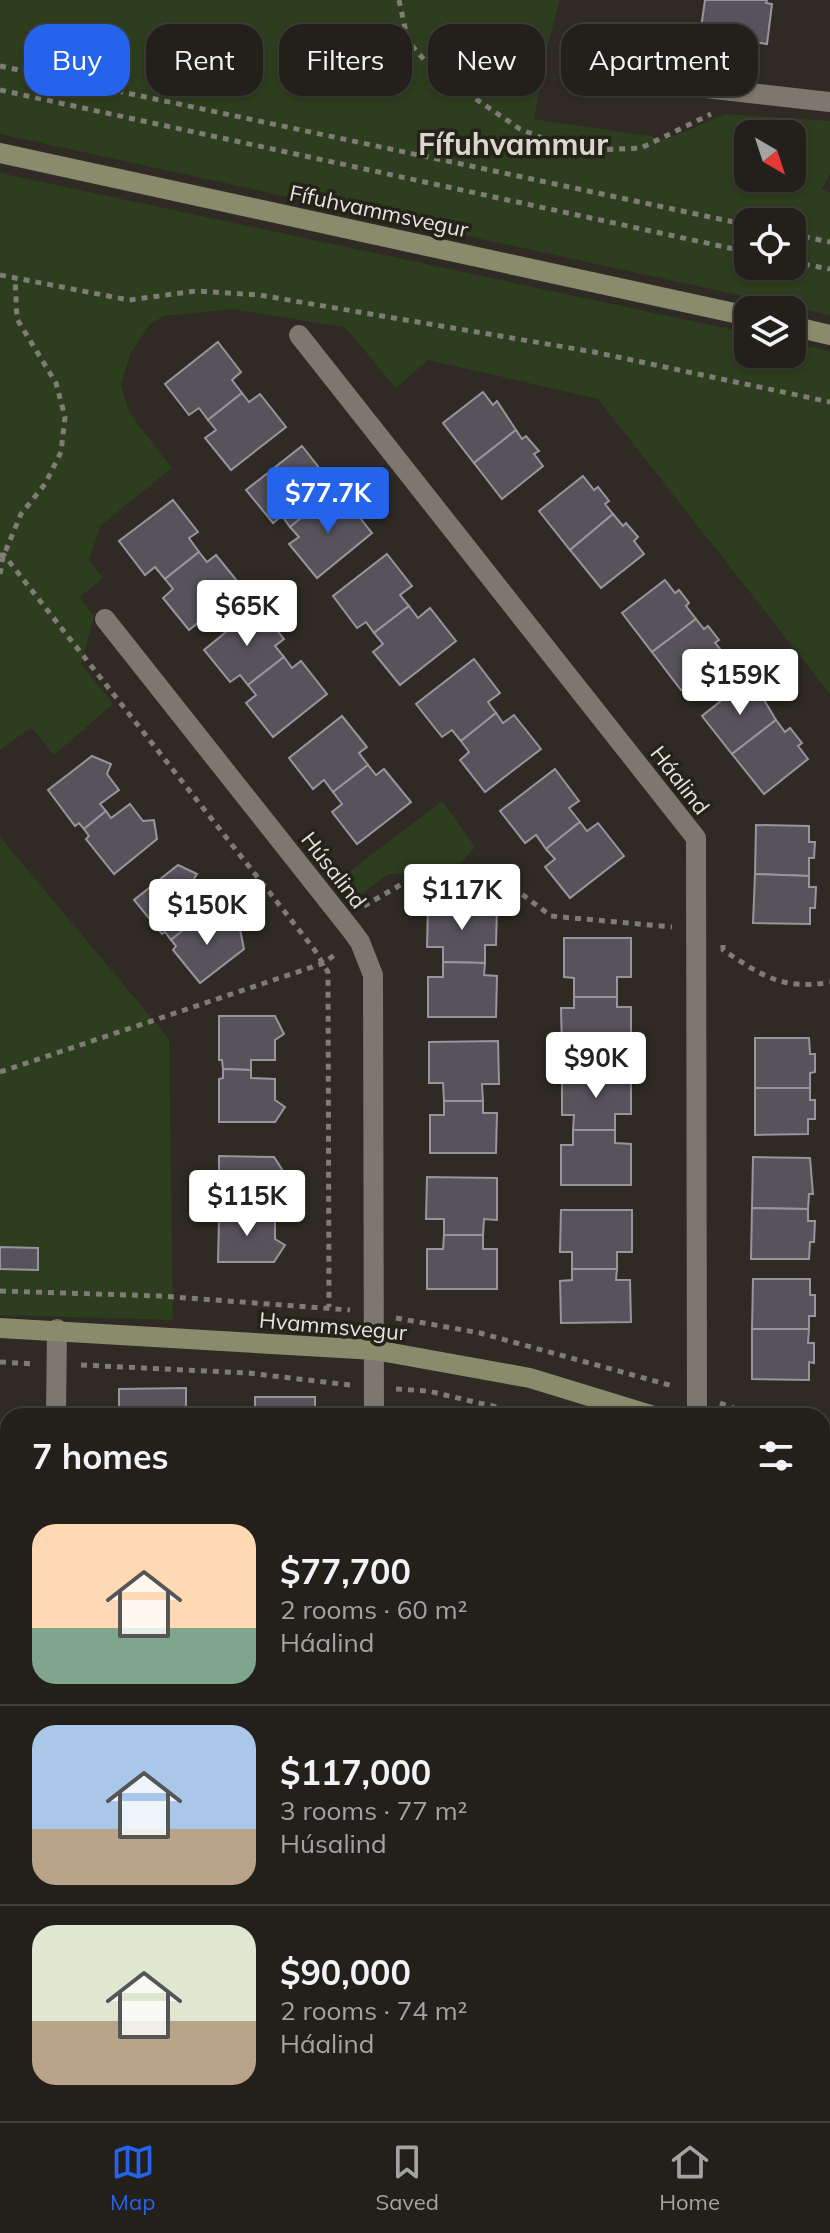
<!DOCTYPE html>
<meta charset="utf-8">
<style>
:root{--surface:#23201b;--page:#2f2d28;--text:#f1f3f6;--muted:#a3a3a3;--line:#403e3a;--accent:#2563eb}
body{margin:0;font-family:Mulish,sans-serif;background:var(--page);color:var(--text);height:100vh;display:flex;flex-direction:column;font-size:30px;white-space:nowrap}
*{box-sizing:border-box;margin:0}
p{font-size:26px;color:var(--muted)}
.icon{flex:none;width:44px;height:44px;fill:none;stroke:currentColor;stroke-width:2;stroke-linecap:round;stroke-linejoin:round}
.map{position:relative;flex:1;overflow:hidden}
.drawer{position:absolute;left:0px;top:1408px;width:830px;height:714px;display:flex;flex-direction:column;background:var(--surface);border-radius:24px 24px 0 0;box-shadow:0 2px 6px #0004,0 0 0 2px var(--line)}
.drawer>*{flex:none}
.top-card{position:absolute;left:24px;top:24px;width:782px;height:72px;display:flex;gap:16px}
.needle{width:52px;rotate:141deg}
.fabs{position:absolute;left:734px;top:120px;display:grid;gap:16px}
.fabs a{display:grid;place-items:center;width:72px;height:72px;border-radius:16px;background:var(--surface);box-shadow:0 2px 6px #0004,0 0 0 2px var(--line);font-size:40px}
.price{position:absolute;translate:-50% -68px;padding:0 18px;border-radius:8px;background:#fff;color:#222;font-size:26px;line-height:52px;filter:drop-shadow(0 2px 4px #0008)}
.price::after{content:'';position:absolute;left:50%;top:48px;width:24px;height:18px;margin-left:-12px;background:inherit;clip-path:polygon(0 0,100% 0,50% 100%)}
.price.active{background:var(--accent);color:#fff}
ul{padding:0;list-style:none}
li{display:flex;align-items:center;gap:24px;height:200px;padding:0 32px}
li+li{border-top:2px solid var(--line)}
li span{display:grid;place-items:center;flex:none;width:224px;height:160px;border-radius:24px;color:#555}
li>.icon{margin-inline-start:auto}
span .icon{width:96px;height:96px;fill:#fffc;stroke-width:1}
li b{font-size:34px}
h2{display:flex;justify-content:space-between;align-items:center;height:96px;padding:0 32px;font-size:34px}
.chip{padding:0 28px;border-radius:24px;background:var(--surface);box-shadow:0 2px 6px #0004,0 0 0 2px var(--line);font-size:28px;line-height:72px}
.chip.active{background:var(--accent);color:#fff}
.tabs{display:flex;justify-content:space-around;align-items:center;height:112px;border-top:2px solid var(--line);background:var(--surface);font-size:22px;color:var(--muted)}
.tabs a{display:grid;justify-items:center;gap:4px}
.tabs .active{color:var(--accent)}
.map>svg:first-child{display:block}
.green{fill:#2c3e1d;fill-rule:evenodd}
.building{fill:#57535b;stroke:#98949d;stroke-width:2}
.lines{fill:none;stroke-linecap:round;stroke-linejoin:round}
.path{stroke:#7f7c76;stroke-width:5;stroke-dasharray:6 6;stroke-linecap:butt}
.street{stroke:#7c786f;stroke-width:20}
.secondary{stroke:#888c6c;stroke-width:20}
.labels{text-anchor:middle;stroke-width:7;stroke-linejoin:round;paint-order:stroke}
.street-label{font-size:22px;fill:#e7e4e0;stroke:#25221a}
.district-label{font-size:30px;font-weight:bold;fill:#dcd7ce;stroke:#25221a}
</style>
<div class="map">
<svg width="830" height="2121" viewBox="0 0 830 2121">
<rect width="100%" height="100%" fill="#2f2b24"/>
<g class="green">
<path d="M0 0H560L548 43 534 119 668 139 725 114 830 121V174L822 189 830 193V315L0 134ZM748 134H792V178H748ZM748 222H792V266H748Z"/>
<path d="M0 173 748 333V354H792V343L830 351V694L598 399 428 360 396 388 345 327 231 309 164 316 150 324 130 354 121 385 130 414 172 468 101 525 89 560 103 578 80 597 94 617 81 664 113 704 54 755 31 727 0 750Z"/>
<path d="M442 801 475 847 461 863 437 871 388 874 358 897 344 876Z"/>
<path d="M0 837 169 1039 173 1320 0 1315Z"/>
<rect x="0" y="1854" width="8" height="93"/>
<path d="M822 2090 830 2097V2121H619L608 2114H822Z"/>
</g>
<g class="building">
<path d="M705 0H767L766 3 772 4 767 44 700 35Z"/>
<path d="M587 25 653 33 646 87 580 79Z"/>
<path d="M218 342 241 372 232 380 242 393 208 420 199 408 189 415 165 384Z"/>
<path d="M483 392 493 405 497 401 516 430 474 463 443 423Z"/>
<path d="M242 393 249 402 260 394 286 427 231 470 205 438 216 430 208 420Z"/>
<path d="M516 430 522 439 526 436 539 451 534 454 543 466 502 499 474 463Z"/>
<path d="M302 446 328 479 319 486 327 497 290 527 282 516 273 523 246 490Z"/>
<path d="M583 476 594 490 598 487 609 501 605 504 613 514 570 550 539 511Z"/>
<path d="M327 497 334 507 345 499 372 533 317 578 289 544 299 537 290 527Z"/>
<path d="M173 500 198 532 189 538 199 552 165 579 155 567 145 575 119 541Z"/>
<path d="M613 514 623 526 626 523 638 537 634 541 644 554 601 588 570 550Z"/>
<path d="M199 552 207 562 216 555 242 587 189 630 163 598 173 589 165 579Z"/>
<path d="M387 554 412 586 400 595 409 606 374 633 366 622 357 628 333 596Z"/>
<path d="M665 580 675 593 679 590 689 603 686 606 696 619 652 652 622 613Z"/>
<path d="M258 606 284 639 275 646 284 657 248 685 240 675 230 682 204 650Z"/>
<path d="M409 606 418 618 430 608 456 641 400 685 373 652 383 644 374 633Z"/>
<path d="M696 619 704 629 708 626 719 640 715 643 726 656 681 690 652 652Z"/>
<path d="M284 657 292 668 301 661 327 694 273 737 246 703 256 695 248 685Z"/>
<path d="M474 659 500 693 488 702 496 713 461 741 452 730 442 737 416 704Z"/>
<path d="M746 681 757 696 760 693 776 720 732 754 702 716Z"/>
<path d="M496 713 503 723 514 715 541 749 485 792 460 760 469 752 461 741Z"/>
<path d="M342 716 367 747 359 753 368 765 333 792 324 780 313 789 289 758Z"/>
<path d="M776 720 785 732 790 728 802 743 798 746 808 759 764 794 732 754Z"/>
<path d="M92 756 111 764 107 774 119 790 100 804 106 811 84 829 79 823 75 826 48 790Z"/>
<path d="M368 765 376 775 384 769 411 802 357 844 332 812 342 804 333 792Z"/>
<path d="M555 769 579 801 569 808 580 822 546 849 536 835 525 843 500 811Z"/>
<path d="M130 804 143 821 154 820 157 839 114 874 86 839 89 836 84 829 106 811 111 818Z"/>
<path d="M580 822 587 831 598 823 624 856 570 898 545 867 555 859 546 849Z"/>
<path d="M756 825 809 826V842H815L814 858H809V876L755 874Z"/>
<path d="M178 865 197 874 192 882 205 899 187 914 193 922 171 940 165 932 162 934 134 900Z"/>
<path d="M755 874 809 876V887H816L815 908H810V924L753 923Z"/>
<path d="M428 905 497 907 496 945H485V963L443 962V947H427Z"/>
<path d="M216 915 230 930 240 929 244 949 200 983 173 950 176 946 171 940 193 922 198 929Z"/>
<path d="M564 938H631V977H617V997H574V978L564 977Z"/>
<path d="M443 962 485 963 484 975 497 976 496 1017H428V977H443Z"/>
<path d="M574 997H617V1007H631V1048L562 1049 561 1008H574Z"/>
<path d="M219 1016H275L284 1034 275 1040V1060H251V1070L223 1069 222 1060H219Z"/>
<path d="M755 1038H809L810 1054H815V1072L810 1073V1088H755Z"/>
<path d="M498 1041 499 1084H482L483 1101H444L443 1083H429V1042Z"/>
<path d="M223 1069 251 1070V1078L275 1079V1100L285 1107 275 1122H219V1079L223 1078Z"/>
<path d="M562 1075H631V1114H615V1130H573L574 1115H562Z"/>
<path d="M755 1088H810V1100H815V1119H808V1134L755 1135Z"/>
<path d="M444 1101H483V1113H497L496 1153H430V1115H444Z"/>
<path d="M573 1130H615V1143L631 1144V1185H561V1145H573Z"/>
<path d="M219 1156 274 1157 285 1174 275 1180 274 1200H251L252 1210 223 1211V1199L219 1200Z"/>
<path d="M753 1157 810 1158 813 1194H809L808 1209 752 1208Z"/>
<path d="M427 1177 497 1178V1220L484 1219 483 1235H444V1219H426Z"/>
<path d="M752 1208 808 1209V1221H815L814 1242H810L809 1259H751Z"/>
<path d="M252 1210V1218L275 1219V1239L285 1245 274 1262H218L219 1219 223 1218V1211Z"/>
<path d="M561 1210H632V1252H617V1269H572V1252H560Z"/>
<path d="M444 1235H483V1249H497V1289H427V1249H443Z"/>
<path d="M0 1247 38 1248V1270L0 1269Z"/>
<path d="M572 1269H617L616 1280H630L631 1322 561 1323 560 1281 572 1280Z"/>
<path d="M753 1279H810V1295H815V1316H809V1329H752Z"/>
<path d="M752 1329H809L808 1343H814V1363L809 1362V1380L752 1379Z"/>
<path d="M186 1388V1416H113H119V1389Z"/>
<rect x="255" y="1397" width="60" height="19"/>
<path d="M822 1732 830 1740V1751L822 1759Z"/>
<path d="M830 1751V1802L822 1810V1759Z"/>
<rect x="0" y="1958" width="8" height="84"/>
<path d="M826 1960 830 1964V2062L822 2054V1964Z"/>
<path d="M1 2068H8V2114H59V2120L0 2121Z"/>
<rect x="158" y="2114" width="56" height="7"/>
<rect x="335" y="2114" width="63" height="7"/>
<path d="M492 2114H534V2121H480V2115Z"/>
</g>
<g class="lines">
<g class="path">
<path d="M399 0 408 41 433 70 520 129 554 143 593 150 641 148 711 114"/>
<path d="M0 66 748 225"/>
<path d="M0 90 748 252"/>
<path d="M792 234 830 242"/>
<path d="M792 262 830 269"/>
<path d="M0 275 129 300 196 291 259 295 594 352 830 402"/>
<path d="M0 555H4L314 949 328 972 329 1307"/>
<path d="M0 574 3 557 21 514 45 484 61 452 65 417 56 383 17 319 15 279"/>
<path d="M364 906 402 884 507 883 551 916 672 927"/>
<path d="M723 945V950C761 975 783 991 830 982"/>
<path d="M0 1072 324 963 338 952"/>
<path d="M0 1291 160 1296 350 1310"/>
<path d="M396 1318 480 1333 673 1386"/>
<path d="M0 1362 35 1364"/>
<path d="M81 1365 248 1373 350 1385"/>
<path d="M396 1389 428 1391 535 1416"/>
<path d="M720 1403 755 1416"/>
<path d="M822 1442 830 1445"/>
<path d="M822 1513 830 1516"/>
<path d="M0 1906 8 1907"/>
<path d="M782 2114 789 2121"/>
<path d="M276 2121V2114"/>
<path d="M770 2121 773 2114"/>
</g>
<g class="street">
<path d="M688 86 830 102"/>
<path d="M299 335 696 838 697 1416"/>
<path d="M105 619 352 931 360 942 373 975 374 1416"/>
<path d="M56 1416 57 1329"/>
<path d="M822 1871 830 1878"/>
</g>
<g class="secondary">
<path d="M0 153 748 316"/>
<path d="M792 326 830 335"/>
<path d="M0 1328 375 1350 530 1378 654 1416"/>
<path d="M822 1479 830 1482"/>
</g>
</g>
<g class="labels">
<g class="street-label">
<text transform="translate(379 211) rotate(12)" y="8">Fífuhvammsvegur</text>
<text transform="translate(680 780) rotate(52)" y="8">Háalind</text>
<text transform="translate(334 870) rotate(52)" y="8">Húsalind</text>
<text transform="translate(333 1326) rotate(5)" y="8">Hvammsvegur</text>
</g>
<g class="district-label">
<text x="513" y="155">Fífuhvammur</text>
</g>
</g>
</svg>
<div class="fabs">
<a><svg class="needle" viewBox="-14 -14 28 28"><path d="M0-13l5 13h-10z" fill="#e53935"/><path d="M0 13l5-13h-10z" fill="#a3a3a3"/></svg></a>
<a><svg class="icon" aria-label="locate" viewBox="0 0 24 24"><circle cx="12" cy="12" r="6"/><path d="M12 2v4M12 18v4M2 12h4M18 12h4"/></svg></a>
<a><svg class="icon" aria-label="layers" viewBox="0 0 24 24"><path d="M12 4l9 5-9 5-9-5zM3 14l9 5 9-5"/></svg></a>
</div>
<b class="price active" style="left:328px;top:535px">$77.7K</b>
<b class="price" style="left:247px;top:648px">$65K</b>
<b class="price" style="left:740px;top:717px">$159K</b>
<b class="price" style="left:462px;top:932px">$117K</b>
<b class="price" style="left:207px;top:947px">$150K</b>
<b class="price" style="left:596px;top:1100px">$90K</b>
<b class="price" style="left:247px;top:1238px">$115K</b>
<div class="top-card">
<a class="chip active">Buy</a>
<a class="chip">Rent</a>
<a class="chip">Filters</a>
<a class="chip">New</a>
<a class="chip">Apartment</a>
</div>
<section class="drawer">
<h2>7 homes<svg class="icon" aria-label="filters" viewBox="0 0 24 24"><path d="M4 7h16M4 17h16"/><circle cx="9" cy="7" r="2"/><circle cx="15" cy="17" r="2"/></svg></h2>
<ul>
<li><span style="background:linear-gradient(#ffd9b3 65%,#7fa58c 0)"><svg class="icon" aria-label="home" viewBox="0 0 24 24"><path d="M3 11l9-7 9 7M6 9v11h12V9"/></svg></span><div><b>$77,700</b><p>2 rooms · 60 m²</p><p>Háalind</p></div></li>
<li><span style="background:linear-gradient(#a9c7e8 65%,#b9a48a 0)"><svg class="icon" aria-label="home" viewBox="0 0 24 24"><path d="M3 11l9-7 9 7M6 9v11h12V9"/></svg></span><div><b>$117,000</b><p>3 rooms · 77 m²</p><p>Húsalind</p></div></li>
<li><span style="background:linear-gradient(#dfe7d0 60%,#b9a48a 0)"><svg class="icon" aria-label="home" viewBox="0 0 24 24"><path d="M3 11l9-7 9 7M6 9v11h12V9"/></svg></span><div><b>$90,000</b><p>2 rooms · 74 m²</p><p>Háalind</p></div></li>
</ul>
</section>
</div>
<nav class="tabs">
<a class="active"><svg class="icon" aria-label="map" viewBox="0 0 24 24"><path d="M3 6l6-2 6 2 6-2v14l-6 2-6-2-6 2zM9 4v14M15 6v14"/></svg>Map</a>
<a><svg class="icon" aria-label="saved" viewBox="0 0 24 24"><path d="M7 4h10v16l-5-4-5 4z"/></svg>Saved</a>
<a><svg class="icon" aria-label="home" viewBox="0 0 24 24"><path d="M3 11l9-7 9 7M6 9v11h12V9"/></svg>Home</a>
</nav>
